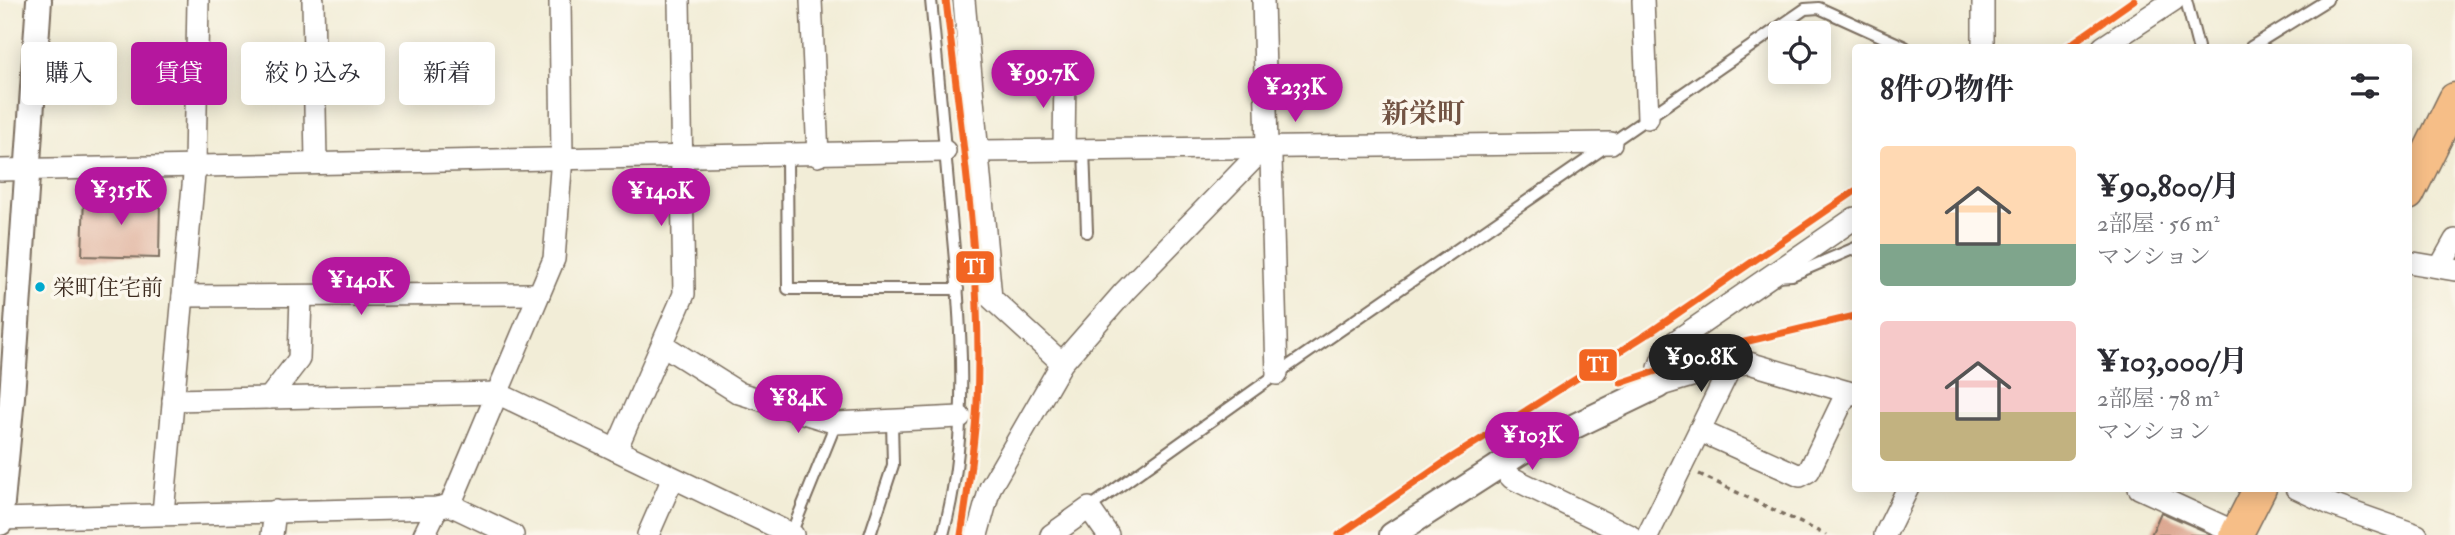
<!DOCTYPE html>
<html lang="ja">
<meta charset="utf-8">
<style>
:root{--surface:#fff;--page:#f7f7f7;--text:#2b2b33;--muted:#7c7c81;--accent:#b5179e}
body{margin:0;font-family:"IM FELL Double Pica","Noto Serif JP",serif;background:var(--page);color:var(--text);height:100vh;display:flex;flex-direction:column;font-size:26px;white-space:nowrap}
*{box-sizing:border-box;margin:0}
p{font-size:23px;color:var(--muted)}
.icon{flex:none;width:38px;height:38px;fill:none;stroke:currentColor;stroke-width:2;stroke-linecap:round;stroke-linejoin:round}
.map{position:relative;flex:1;overflow:hidden}
.details{position:absolute;left:1852px;top:44px;width:560px;height:448px;display:flex;flex-direction:column;background:var(--surface);border-radius:7px;box-shadow:0 4px 18px #0003}
.details>*{flex:none}
.banner{position:absolute;left:21px;top:42px;width:665px;height:63px;display:flex;gap:14px}
.controls{position:absolute;left:1768px;top:21px;display:grid;gap:14px}
.controls a{display:grid;place-items:center;width:63px;height:63px;border-radius:7px;background:var(--surface);box-shadow:0 4px 18px #0003;font-size:35px}
.price{position:absolute;translate:-50% -60px;padding:0 16px;border-radius:24px;background:var(--accent);color:#fff;font-size:23px;line-height:46px;filter:drop-shadow(0 2px 4px #0008)}
.price::after{content:'';position:absolute;left:50%;top:42px;width:21px;height:16px;margin-left:-10px;background:inherit;clip-path:polygon(0 0,100% 0,50% 100%)}
.price.active{background:#222;color:#fff}
ul{padding:0;list-style:none}
li{display:flex;align-items:center;gap:21px;height:175px;padding:0 28px}
li span{display:grid;place-items:center;flex:none;width:196px;height:140px;border-radius:7px;color:#555}
li>.icon{margin-inline-start:auto}
span .icon{width:84px;height:84px;fill:#fffc;stroke-width:1}
li b{font-size:30px}
h2{display:flex;justify-content:space-between;align-items:center;height:84px;padding:0 28px;font-size:30px}
.tag{padding:0 24px;border-radius:7px;background:var(--surface);box-shadow:0 4px 18px #0003;font-size:24px;line-height:63px}
.tag.active{background:var(--accent);color:#fff}
.map>svg:first-child{display:block}
.building{fill:#d99f87}
.lines{fill:none;stroke-linecap:round;stroke-linejoin:round}
.service-casing{stroke:#7b6e5f;stroke-width:14}
.minor-casing{stroke:#7b6e5f;stroke-width:24}
.tertiary-casing{stroke:#7b6e5f;stroke-width:28}
.primary-casing{stroke:#7b6e5f;stroke-width:35}
.path{stroke:#7b6e5f;stroke-width:3.5;stroke-dasharray:5 5;stroke-linecap:butt}
.service{stroke:#fff;stroke-width:10}
.minor{stroke:#fff;stroke-width:21}
.tertiary{stroke:#fff;stroke-width:24}
.primary{stroke:#f6be87;stroke-width:32}
.rail-1-casing{stroke:#fbf7ec;stroke-width:12}
.rail-1{stroke:#f26522;stroke-width:7}
.bus-dot{fill:#00a9ce;stroke:#fbf7ec;stroke-width:2.5}
.labels{text-anchor:middle;stroke-width:7;stroke-linejoin:round;paint-order:stroke}
.bus-label{font-size:22px;fill:#3b2a1e;stroke:#fbf7ec;text-anchor:start}
.quarter-label{font-size:28px;font-weight:bold;fill:#725343;stroke:#fbf7ec}
.line-badge{stroke:#fbf7ec;stroke-width:2.5}
.badge-label{font-size:19px;text-anchor:middle;font-weight:bold;fill:#fff}
</style>
<div class="map">
<svg width="2455" height="535" viewBox="0 0 2455 535">
<rect width="100%" height="100%" fill="#fbf7ec"/>
<filter id="ink" filterUnits="userSpaceOnUse"><feTurbulence type="fractalNoise" baseFrequency=".0143" numOctaves="2"/><feDisplacementMap in="SourceGraphic" scale="14" xChannelSelector="R" yChannelSelector="G"/><feConvolveMatrix kernelMatrix="1 2 1 2 8 2 1 2 1" color-interpolation-filters="sRGB"/></filter>
<filter id="wash" filterUnits="userSpaceOnUse"><feTurbulence type="fractalNoise" baseFrequency=".00686" numOctaves="4" result="noise"/><feDisplacementMap in="SourceGraphic" scale="28" xChannelSelector="R" yChannelSelector="G"/><feGaussianBlur stdDeviation="1.57" result="paint"/><feColorMatrix in="noise" values="0 0 0 0 0 0 0 0 0 0 0 0 0 0 0 0 0 1.4 0 .05"/><feComposite in="paint" operator="in"/></filter>
<g filter="url(#wash)">
<rect width="100%" height="100%" fill="#f2edd7"/>
<g id="blocks">
<g class="building">
<path d="M84 195 160 197 159 258 82 256Z"/>
<path d="M2161 512 2214 535H2151Z"/>
</g>
</g>
</g>
<g filter="url(#ink)">
<use href="#blocks" fill-opacity="0" stroke="#7b6e5f" stroke-width="2"/>
<g class="lines">
<g class="service-casing">
<g id="service">
<path d="M931 0C938 72 945 145 951 217 961 322 971 432 943 535"/>
<path d="M2186 0 2198 47"/>
<path d="M2251 47 2327 0"/>
<path d="M1084 149 1087 232"/>
<path d="M787 157 788 289H958"/>
<path d="M1776 276 1792 275 1855 248"/>
<path d="M1089 508 1277 374 1805 9 1819 8 1905 47"/>
<path d="M791 534 836 423"/>
<path d="M870 535 893 465 892 421"/>
</g>
</g>
<g class="minor-casing">
<g id="minor">
<path d="M313 0 316 162"/>
<path d="M811 0 818 156"/>
<path d="M964 0 991 298 1062 363"/>
<path d="M1643 0 1648 118"/>
<path d="M1983 0V47"/>
<path d="M2103 47 2174 0"/>
<path d="M1267 145 1271 158 1277 374"/>
<path d="M1064 149 1065 71"/>
<path d="M979 151 1611 143"/>
<path d="M0 170 945 151"/>
<path d="M2408 262 2455 270"/>
<path d="M2440 267 2455 240"/>
<path d="M183 296 539 294"/>
<path d="M663 345 739 393 836 423 960 417"/>
<path d="M1732 364 1658 386 1659 368 1666 348 1855 218"/>
<path d="M269 398 299 359 301 296"/>
<path d="M173 400 497 393 793 535"/>
<path d="M1700 431 1800 476 1809 471 1847 392"/>
<path d="M616 450 684 294 679 0"/>
<path d="M1499 464 1512 478 1629 535"/>
<path d="M2139 488 2237 533"/>
<path d="M2296 488 2332 505 2417 535"/>
<path d="M450 505 513 535"/>
<path d="M163 513 195 164 198 0"/>
<path d="M0 519 437 508 450 505 554 259 562 157 560 0"/>
<path d="M272 535 275 511"/>
<path d="M424 535 437 508"/>
<path d="M648 535 673 478"/>
<path d="M977 535 990 488 1062 363 1125 291 1267 145 1263 0"/>
<path d="M1051 535 1089 508 1108 535"/>
<path d="M1648 535 1732 364 1749 363 1855 394"/>
<path d="M1885 535 1908 488"/>
</g>
</g>
<g class="tertiary-casing">
<g id="tertiary">
<path d="M0 523 12 397 39 0"/>
<path d="M1392 535 1521 452 1658 386"/>
</g>
</g>
<g class="primary-casing">
<g id="primary">
<path d="M2408 194 2455 99"/>
<path d="M2236 535 2260 488"/>
</g>
</g>
<path class="path" d="M1699 474 1826 535"/>
<use href="#service" class="service"/>
<use href="#minor" class="minor"/>
<use href="#tertiary" class="tertiary"/>
<use href="#primary" class="primary"/>
<g class="rail-1-casing">
<g id="rail-1">
<path d="M946 0C961 133 983 269 977 403 974 448 968 491 961 535"/>
<path d="M2067 47 2134 0"/>
<path d="M1621 383 1736 344 1855 316"/>
<path d="M1339 535 1451 458 1652 331 1855 191"/>
</g>
</g>
<use href="#rail-1" class="rail-1"/>
</g>
</g>
<circle class="bus-dot" cx="40" cy="287" r="6"/>
<g class="labels">
<g class="bus-label">
<text x="53" y="295">栄町住宅前</text>
</g>
<g class="quarter-label">
<text x="1423" y="123">新栄町</text>
</g>
</g>
<g class="line-badge">
<rect x="955" y="250" width="40" height="34" rx="7" fill="#f26522"/>
<rect x="1578" y="348" width="40" height="34" rx="7" fill="#f26522"/>
</g>
<g class="badge-label">
<text x="975" y="274">TI</text>
<text x="1598" y="372">TI</text>
</g>
</svg>
<div class="controls">
<a><svg class="icon" aria-label="locate" viewBox="0 0 24 24"><circle cx="12" cy="12" r="6"/><path d="M12 2v4M12 18v4M2 12h4M18 12h4"/></svg></a>
</div>
<b class="price" style="left:1043px;top:110px">¥99.7K</b>
<b class="price" style="left:1295px;top:124px">¥233K</b>
<b class="price" style="left:121px;top:227px">¥315K</b>
<b class="price" style="left:661px;top:228px">¥140K</b>
<b class="price" style="left:361px;top:317px">¥140K</b>
<b class="price active" style="left:1701px;top:394px">¥90.8K</b>
<b class="price" style="left:798px;top:435px">¥84K</b>
<b class="price" style="left:1532px;top:472px">¥103K</b>
<div class="banner">
<a class="tag">購入</a>
<a class="tag active">賃貸</a>
<a class="tag">絞り込み</a>
<a class="tag">新着</a>
</div>
<section class="details">
<h2>8件の物件<svg class="icon" aria-label="filters" viewBox="0 0 24 24"><path d="M4 7h16M4 17h16"/><circle cx="9" cy="7" r="2"/><circle cx="15" cy="17" r="2"/></svg></h2>
<ul>
<li><span style="background:linear-gradient(#ffd9b3 70%,#7fa58c 0)"><svg class="icon" aria-label="home" viewBox="0 0 24 24"><path d="M3 11l9-7 9 7M6 9v11h12V9"/></svg></span><div><b>¥90,800/月</b><p>2部屋 · 56 m²</p><p>マンション</p></div></li>
<li><span style="background:linear-gradient(#f6c9c9 65%,#c2b280 0)"><svg class="icon" aria-label="home" viewBox="0 0 24 24"><path d="M3 11l9-7 9 7M6 9v11h12V9"/></svg></span><div><b>¥103,000/月</b><p>2部屋 · 78 m²</p><p>マンション</p></div></li>
</ul>
</section>
</div>
